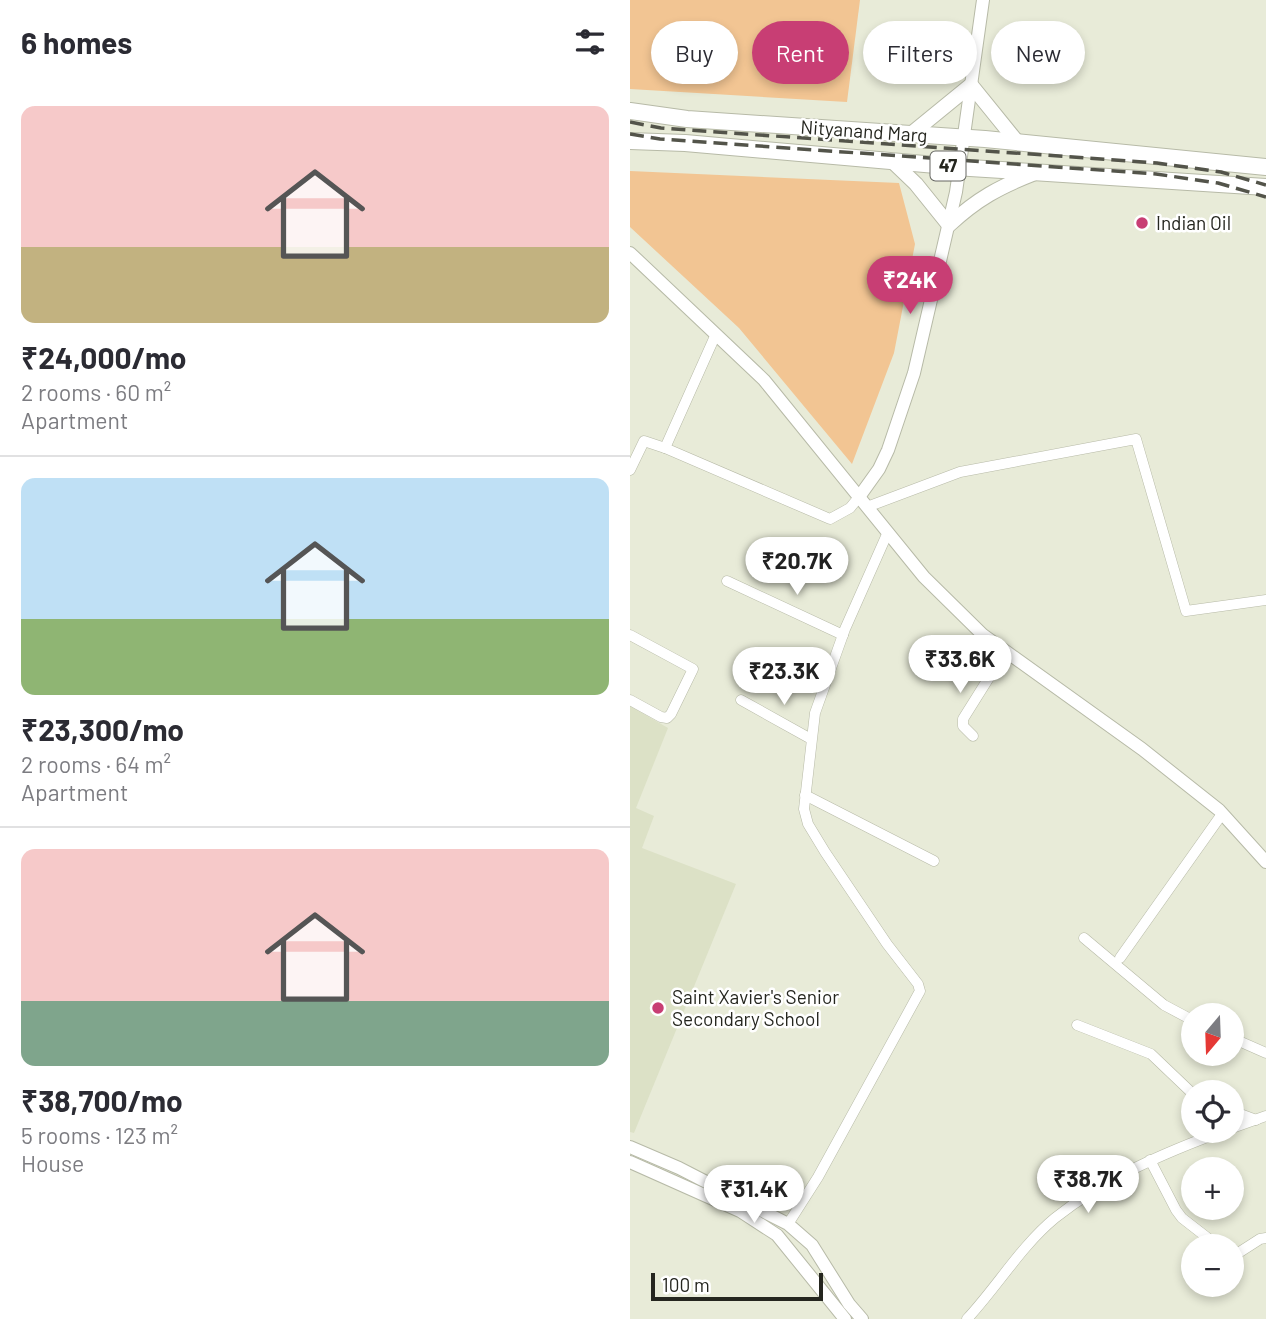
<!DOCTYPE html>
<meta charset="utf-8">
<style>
:root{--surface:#fff;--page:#f7f7f7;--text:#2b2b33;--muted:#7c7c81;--line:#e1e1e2;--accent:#c83e74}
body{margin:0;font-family:Barlow,sans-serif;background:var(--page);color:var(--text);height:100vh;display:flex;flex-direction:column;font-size:26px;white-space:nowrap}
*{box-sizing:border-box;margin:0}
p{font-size:23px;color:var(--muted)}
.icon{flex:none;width:38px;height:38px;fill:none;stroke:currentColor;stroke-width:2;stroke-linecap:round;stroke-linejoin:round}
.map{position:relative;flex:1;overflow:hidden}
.drawer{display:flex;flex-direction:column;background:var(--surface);width:630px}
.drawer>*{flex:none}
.hud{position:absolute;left:21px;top:21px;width:509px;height:63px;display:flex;gap:14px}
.needle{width:46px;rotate:199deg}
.tools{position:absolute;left:551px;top:1003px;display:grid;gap:14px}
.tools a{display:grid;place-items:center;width:63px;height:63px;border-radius:50%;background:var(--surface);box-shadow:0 4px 10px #0003;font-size:35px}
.scale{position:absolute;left:21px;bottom:18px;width:172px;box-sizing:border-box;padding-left:7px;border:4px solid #25261f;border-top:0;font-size:19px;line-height:24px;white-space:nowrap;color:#25261f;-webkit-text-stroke:5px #fff;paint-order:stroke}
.price{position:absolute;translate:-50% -60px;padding:0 16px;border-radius:24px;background:#fff;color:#222;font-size:23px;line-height:46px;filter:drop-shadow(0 2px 4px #0008)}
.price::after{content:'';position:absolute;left:50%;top:42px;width:21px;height:16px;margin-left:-10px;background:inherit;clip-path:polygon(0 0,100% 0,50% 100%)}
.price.selected{background:var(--accent);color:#fff}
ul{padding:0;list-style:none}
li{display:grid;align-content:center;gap:14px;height:371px;padding:0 21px}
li+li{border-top:2px solid var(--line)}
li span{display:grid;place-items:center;height:217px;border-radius:14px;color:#555}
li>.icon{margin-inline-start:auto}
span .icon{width:126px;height:126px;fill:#fffc;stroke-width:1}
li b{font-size:30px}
h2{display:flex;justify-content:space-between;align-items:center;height:84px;padding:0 21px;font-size:30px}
.chip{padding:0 24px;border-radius:32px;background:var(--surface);box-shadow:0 4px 10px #0003;font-size:24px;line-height:63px}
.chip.selected{background:var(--accent);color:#fff}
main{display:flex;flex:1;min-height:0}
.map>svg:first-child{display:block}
.built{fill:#dce1c6}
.green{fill:#f2c593}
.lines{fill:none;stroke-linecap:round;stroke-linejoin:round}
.minor-casing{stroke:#b7baa7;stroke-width:11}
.tertiary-casing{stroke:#b7baa7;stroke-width:14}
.secondary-casing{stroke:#b7baa7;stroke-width:16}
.primary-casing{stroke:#b7baa7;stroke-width:18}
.minor{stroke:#fff;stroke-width:10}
.tertiary{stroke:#fff;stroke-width:12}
.secondary{stroke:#fff;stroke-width:14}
.primary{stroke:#fff;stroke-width:16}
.rail{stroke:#53544a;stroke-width:3.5;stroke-dasharray:14 7;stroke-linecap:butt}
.poi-dot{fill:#c83e74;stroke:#fff;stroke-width:2.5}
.labels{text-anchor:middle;stroke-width:5;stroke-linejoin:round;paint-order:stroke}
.shield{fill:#fff;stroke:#666762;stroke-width:2}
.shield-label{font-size:18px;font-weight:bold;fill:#25261f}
.street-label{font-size:19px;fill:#25261f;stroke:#fff}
.poi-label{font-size:19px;fill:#25261f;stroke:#fff;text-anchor:start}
</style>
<main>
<section class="drawer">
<h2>6 homes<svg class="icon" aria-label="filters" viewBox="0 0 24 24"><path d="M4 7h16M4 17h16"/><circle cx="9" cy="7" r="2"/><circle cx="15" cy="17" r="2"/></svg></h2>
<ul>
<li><span style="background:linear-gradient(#f6c9c9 65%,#c2b280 0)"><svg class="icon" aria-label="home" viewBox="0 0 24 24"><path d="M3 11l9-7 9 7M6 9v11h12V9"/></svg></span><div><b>₹24,000/mo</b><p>2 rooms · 60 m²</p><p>Apartment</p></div></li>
<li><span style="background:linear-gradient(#bfe0f5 65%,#8fb573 0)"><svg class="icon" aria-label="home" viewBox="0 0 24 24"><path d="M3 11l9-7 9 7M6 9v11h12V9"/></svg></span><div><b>₹23,300/mo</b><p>2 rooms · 64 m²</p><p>Apartment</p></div></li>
<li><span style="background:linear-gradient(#f6c9c9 70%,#7fa58c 0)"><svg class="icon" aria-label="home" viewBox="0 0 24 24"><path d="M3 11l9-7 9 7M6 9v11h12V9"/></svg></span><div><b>₹38,700/mo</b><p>5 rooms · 123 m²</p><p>House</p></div></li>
</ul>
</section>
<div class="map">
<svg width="636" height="1319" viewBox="0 0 636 1319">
<rect width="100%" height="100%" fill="#e8ebd8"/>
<path class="built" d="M0 706 38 728 6 808 24 816 12 848 106 884 4 1133 0 1132Z"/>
<g class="green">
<path d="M0 0H230L217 102 0 89Z"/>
<path d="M0 171 269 183 285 244 264 353 222 464 109 328 0 227Z"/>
</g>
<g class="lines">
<g class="minor-casing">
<g id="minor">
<path d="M86 334 35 448 200 519 220 508 229 497"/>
<path d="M0 470 14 441 35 448"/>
<path d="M237 507 330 472 506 439 556 611 636 600"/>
<path d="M97 581 213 635"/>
<path d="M0 635 63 669 41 714 37 718 31 717 0 700"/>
<path d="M111 700 181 739"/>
<path d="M343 736 333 726V719L375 652"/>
<path d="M175 795 304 861"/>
<path d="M454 938 534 1005 564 1021"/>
<path d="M490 958 592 814"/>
<path d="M447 1025 521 1054 564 1095"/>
<path d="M602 1038 636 1053"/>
<path d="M602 1111 626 1120"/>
<path d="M602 1128 636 1116"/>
<path d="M520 1160 546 1210 552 1218 588 1246"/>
<path d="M158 1224 188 1177 290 991 288 984 257 944 195 852 178 824 174 809 185 713 215 629 258 532"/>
<path d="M602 1257 630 1239 636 1238"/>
<path d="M337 1319C367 1287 391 1246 425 1218 475 1178 536 1152 596 1130"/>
</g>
</g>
<g class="tertiary-casing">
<g id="tertiary">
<path d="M0 253 134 380 294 577 353 635 512 749 589 810 636 862"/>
<path d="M229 497 249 469 258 450 284 373 326 192 353 0"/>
<path d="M0 1147 49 1168 158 1224 182 1245 219 1304 232 1319"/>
<path d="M0 1162 110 1211 147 1235 215 1319"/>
</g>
</g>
<g class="secondary-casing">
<g id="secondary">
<path d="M281 134 341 85 388 143"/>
<path d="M262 161 286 184 319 225C347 199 369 187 405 173"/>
</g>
</g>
<g class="primary-casing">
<g id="primary">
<path d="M0 111 57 119 355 139 636 167"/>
<path d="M0 141 55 143 340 168 636 187"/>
</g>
</g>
<use href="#minor" class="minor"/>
<use href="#tertiary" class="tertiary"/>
<use href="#secondary" class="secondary"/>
<use href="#primary" class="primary"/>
<g class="rail">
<path d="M0 122 31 128 527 163 591 172 636 185"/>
<path d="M0 134 30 139 526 174 588 183 636 197"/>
</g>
</g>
<g class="poi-dot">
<circle cx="512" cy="223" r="7"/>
<circle cx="28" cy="1008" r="7"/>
</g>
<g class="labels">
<rect class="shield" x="300.5" y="151.5" width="35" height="29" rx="5"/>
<g class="shield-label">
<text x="318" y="172">47</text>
</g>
<g class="street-label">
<text transform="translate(234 131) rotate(4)" y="7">Nityanand Marg</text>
</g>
<g class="poi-label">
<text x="526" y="230">Indian Oil</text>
<text x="42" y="1004">Saint Xavier's Senior<tspan x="42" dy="22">Secondary School</tspan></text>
</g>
</g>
</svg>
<div class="tools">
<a><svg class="needle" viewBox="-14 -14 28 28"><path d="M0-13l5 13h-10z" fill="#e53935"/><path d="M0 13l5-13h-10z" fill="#7c7c81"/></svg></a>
<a><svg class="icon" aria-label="locate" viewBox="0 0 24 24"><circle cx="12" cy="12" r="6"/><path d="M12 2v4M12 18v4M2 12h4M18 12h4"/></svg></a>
<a>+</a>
<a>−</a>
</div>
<div class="scale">100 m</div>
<b class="price selected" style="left:280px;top:316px">₹24K</b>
<b class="price" style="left:167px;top:597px">₹20.7K</b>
<b class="price" style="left:330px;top:695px">₹33.6K</b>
<b class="price" style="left:154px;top:707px">₹23.3K</b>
<b class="price" style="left:458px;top:1215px">₹38.7K</b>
<b class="price" style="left:124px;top:1225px">₹31.4K</b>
<div class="hud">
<a class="chip">Buy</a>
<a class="chip selected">Rent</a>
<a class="chip">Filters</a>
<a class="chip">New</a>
</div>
</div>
</main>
